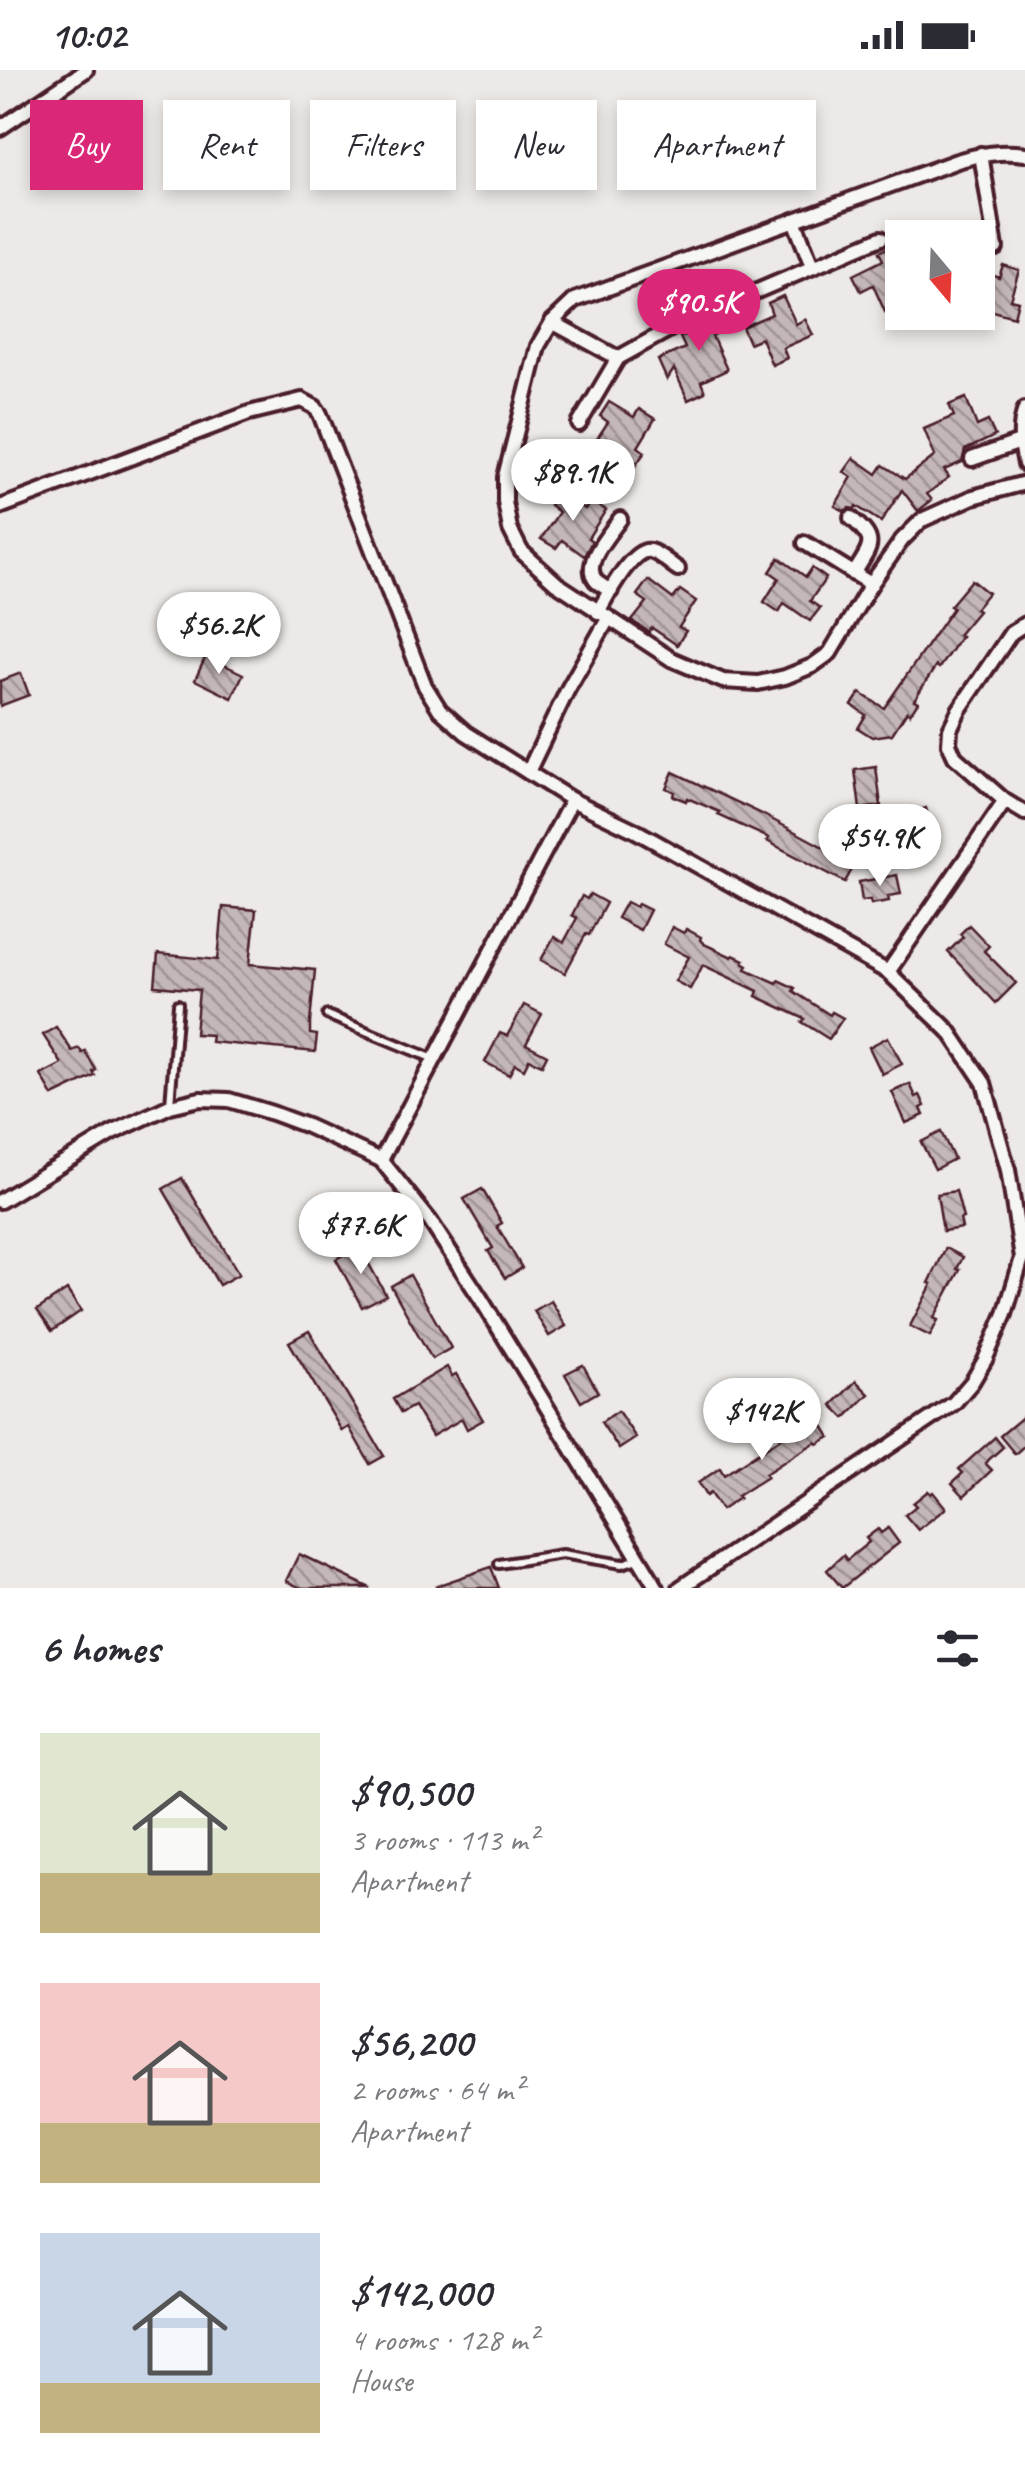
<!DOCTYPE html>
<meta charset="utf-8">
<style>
:root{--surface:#fff;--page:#f7f7f7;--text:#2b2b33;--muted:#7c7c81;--accent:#db2777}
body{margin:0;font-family:Caveat,sans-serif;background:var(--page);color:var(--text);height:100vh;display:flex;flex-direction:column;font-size:38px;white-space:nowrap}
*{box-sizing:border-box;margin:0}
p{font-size:32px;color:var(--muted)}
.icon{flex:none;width:55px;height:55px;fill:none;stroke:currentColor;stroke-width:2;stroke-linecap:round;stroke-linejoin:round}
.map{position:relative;height:1518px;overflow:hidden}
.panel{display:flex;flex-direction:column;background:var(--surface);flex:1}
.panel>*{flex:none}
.guide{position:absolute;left:30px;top:30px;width:965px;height:90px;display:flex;gap:20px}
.needle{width:65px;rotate:161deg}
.fabs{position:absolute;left:885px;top:150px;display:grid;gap:20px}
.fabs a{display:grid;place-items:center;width:110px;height:110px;border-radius:0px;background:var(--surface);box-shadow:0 5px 15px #0003;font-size:50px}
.price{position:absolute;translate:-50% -85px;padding:0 22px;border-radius:35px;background:#fff;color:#222;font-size:32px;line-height:65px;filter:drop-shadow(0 2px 5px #0008)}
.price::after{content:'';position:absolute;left:50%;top:60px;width:30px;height:22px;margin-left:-15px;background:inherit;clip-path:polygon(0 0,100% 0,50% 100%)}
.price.active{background:var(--accent);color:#fff}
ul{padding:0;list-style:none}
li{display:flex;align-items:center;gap:30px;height:250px;padding:0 40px}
li span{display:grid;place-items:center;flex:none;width:280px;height:200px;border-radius:0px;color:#555}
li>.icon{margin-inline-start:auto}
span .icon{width:120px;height:120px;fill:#fffc;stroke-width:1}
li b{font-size:42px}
h2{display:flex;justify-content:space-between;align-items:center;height:120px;padding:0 40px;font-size:42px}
.chip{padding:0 35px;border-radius:0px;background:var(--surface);box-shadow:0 5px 15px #0003;font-size:35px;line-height:90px}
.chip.active{background:var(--accent);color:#fff}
.status{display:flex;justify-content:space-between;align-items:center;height:70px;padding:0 50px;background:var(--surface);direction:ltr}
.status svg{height:28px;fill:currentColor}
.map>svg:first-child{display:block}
.building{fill:url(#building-back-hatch);stroke:#4a1f2b;stroke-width:2.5}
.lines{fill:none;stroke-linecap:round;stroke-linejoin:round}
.service-casing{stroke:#4a1f2b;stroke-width:14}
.minor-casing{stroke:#4a1f2b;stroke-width:20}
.service{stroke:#f6f6f2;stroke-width:6}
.minor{stroke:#f6f6f2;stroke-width:12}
</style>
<div class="status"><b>10:02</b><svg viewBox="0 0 49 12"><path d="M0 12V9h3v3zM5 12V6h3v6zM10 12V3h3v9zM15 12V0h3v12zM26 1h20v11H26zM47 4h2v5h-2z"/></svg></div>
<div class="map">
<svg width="1025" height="1518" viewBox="0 0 1025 1518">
<defs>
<pattern id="building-back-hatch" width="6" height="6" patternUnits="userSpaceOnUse" patternTransform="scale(2.5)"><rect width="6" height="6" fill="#c4b7b7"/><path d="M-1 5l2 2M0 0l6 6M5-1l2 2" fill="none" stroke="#a19495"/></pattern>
</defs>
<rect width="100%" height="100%" fill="#ece9e6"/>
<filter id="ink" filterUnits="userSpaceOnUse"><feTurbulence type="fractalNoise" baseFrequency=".01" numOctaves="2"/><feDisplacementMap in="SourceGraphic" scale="20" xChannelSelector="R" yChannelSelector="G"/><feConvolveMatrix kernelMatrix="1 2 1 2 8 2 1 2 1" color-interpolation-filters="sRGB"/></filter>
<g filter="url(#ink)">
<g class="building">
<path d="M895 174 902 189V222L894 226 898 236 885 242 873 215 861 221 853 205 883 190 879 182Z"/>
<path d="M1003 195 1019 200 1010 229 1018 231 1014 247 978 237V199L999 207Z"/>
<path d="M783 226 796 254 805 249 813 265 783 278 787 288 772 295 761 268 749 273 742 257 772 244 768 233Z"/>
<path d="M726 232 736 254 712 266 727 300 701 312 705 322 688 330 674 299 667 310 658 290 685 278 680 267 715 251 710 239Z"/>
<path d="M966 328 977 356 988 351 995 366 965 380 962 392 944 400 949 407 927 424 932 430 918 441 902 420 881 452 856 436 855 439 849 438 844 441 835 436 852 407 844 402 854 388 877 404 883 395 905 409 935 386 924 359 954 346 949 335Z"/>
<path d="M609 332 634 347 639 339 655 349 638 377 645 382 635 396 611 379 605 387 591 378 608 352 600 346Z"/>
<path d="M560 421 585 439 591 431 606 440 588 468 592 471 584 486 562 470 556 478 541 469 559 442 550 435Z"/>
<path d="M779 488 806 507 812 498 826 508 810 531 820 538 810 551 784 533 779 542 764 532 779 508 770 502Z"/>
<path d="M648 510 673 529 680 520 696 531 679 557 686 561 677 575 652 558 649 562 632 551 647 532 637 525Z"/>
<path d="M972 510 988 523 975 539 978 541 958 565 961 566 939 598 936 596 914 630 918 632 910 644 907 641 892 664 872 667 858 658 866 645 852 635 860 623 884 638 953 538 950 536Z"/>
<path d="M206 586 243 604 232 628 195 610Z"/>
<path d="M21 603 29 625 0 636V611Z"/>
<path d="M876 697 881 736 860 739 855 700Z"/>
<path d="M673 702 760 743 855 794 845 812 767 771 769 768 718 745 720 742 687 728 686 731 673 726 674 722 666 718Z"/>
<path d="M926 738 936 778 914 783 905 744Z"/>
<path d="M897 805 901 824 888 826 889 831 871 834 870 830 862 831 859 812Z"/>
<path d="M590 824 606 833 589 865 586 864 565 903 541 890 554 867 564 872 577 848 572 845 582 826 587 829Z"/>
<path d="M626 832 636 837 638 834 650 840 640 860 617 848Z"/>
<path d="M223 837 256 840 250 894 315 900 310 953V964L317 965 315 982 211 972 212 965 195 964 199 920 155 916 158 884 218 890Z"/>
<path d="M969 855 989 876 984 881 1016 913 996 933 948 882 963 867 960 864Z"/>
<path d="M672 857 684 863 686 859 701 867 700 870 704 874 732 887 733 885 744 890 743 892 748 895 746 899 777 913 778 910 795 918 793 921 830 945 832 942 843 948 829 969 802 952 805 949 756 926 758 921 703 895 690 919 675 911 689 887 664 874Z"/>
<path d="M524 935 542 944 526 974 547 985 542 995 529 989 524 999 515 994 509 1005 485 992 500 963 507 966Z"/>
<path d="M56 957 72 981 79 978 82 983 85 981 96 1000 93 1002 95 1006 53 1026 41 1005 62 994 43 965Z"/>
<path d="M888 967 902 994 882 1004 869 977Z"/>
<path d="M910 1014 916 1027 920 1025 925 1036 921 1038 924 1045 906 1053 892 1022Z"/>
<path d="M941 1062 954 1089 935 1099 921 1072Z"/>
<path d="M182 1108 239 1204 219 1215 163 1119Z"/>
<path d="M482 1119 502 1153 497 1156 522 1198 505 1208 488 1181 493 1178 464 1129Z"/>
<path d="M956 1121 963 1148 960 1149 962 1158 943 1161 937 1124Z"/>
<path d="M359 1176 386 1225 362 1237 336 1189Z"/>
<path d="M946 1178 963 1187 957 1199 960 1200 934 1248 938 1250 930 1266 910 1256 932 1214 929 1213Z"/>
<path d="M410 1205 451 1278 432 1289 391 1216Z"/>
<path d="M67 1220 81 1241 52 1261 37 1240Z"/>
<path d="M551 1231 566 1256 549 1266 534 1241Z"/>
<path d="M309 1261 384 1386 370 1394 349 1357 342 1361 289 1272Z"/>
<path d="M583 1295 598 1322 581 1332 565 1304Z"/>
<path d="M447 1297 452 1306 456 1304 483 1350 467 1359 462 1349 432 1366 414 1336 401 1343 393 1329Z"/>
<path d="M856 1311 869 1324 845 1348 832 1335Z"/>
<path d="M618 1341 636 1368 619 1379 601 1352Z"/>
<path d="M816 1345 830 1367 818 1374 816 1372 782 1393 765 1404 767 1407 737 1426 739 1428 721 1440 710 1423 706 1426 698 1413 720 1398 724 1405Z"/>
<path d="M1025 1345V1375L1015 1384 1000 1366Z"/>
<path d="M995 1367 1003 1377 985 1393 992 1400 964 1426 952 1413 963 1403 959 1399Z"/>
<path d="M928 1421 931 1424 933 1422 946 1438 918 1460 905 1445 916 1436 913 1433Z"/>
<path d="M888 1458 899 1473 842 1518 827 1500 843 1485 847 1490 869 1472 866 1468 878 1459 881 1463Z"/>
<path d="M299 1484 370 1518H301L286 1511Z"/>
<path d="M491 1497 499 1518H437L436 1516Z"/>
</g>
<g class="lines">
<g class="service-casing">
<g id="service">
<path d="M327 945 434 989"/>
<path d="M170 1034 178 934"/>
<path d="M499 1494 562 1484 622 1494 638 1489"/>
</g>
</g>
<g class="minor-casing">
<g id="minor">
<path d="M0 58 86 0"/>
<path d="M981 84 996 178"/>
<path d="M1025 84C1001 81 981 84 957 91L575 230 552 252 538 276 505 407V432L510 459 521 481 556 513 671 589 723 611 758 613 785 607 812 596 830 583 871 514 902 470 922 450 973 427 1025 413"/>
<path d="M794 150 812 196"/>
<path d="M741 228 881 168"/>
<path d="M552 252 618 288"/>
<path d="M1025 339C1018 358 1021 375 1025 394"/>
<path d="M579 354 618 288 690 248"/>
<path d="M972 389 1020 372"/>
<path d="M0 437 249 343 302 330 315 337 320 344 425 616 440 640 466 663 572 730 634 760 888 902 949 961 984 1013 1008 1100 1022 1188 1005 1244 985 1290 972 1312 954 1333 680 1518"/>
<path d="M851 448C879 472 871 475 854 504"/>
<path d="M805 473 871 514"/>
<path d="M611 521C606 518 600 515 596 511 581 493 610 464 620 449"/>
<path d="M598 542C606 528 632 477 650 481 659 483 670 494 678 499"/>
<path d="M1025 554 1011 563 959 640 950 659 949 674 955 687 1005 731 1025 743"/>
<path d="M528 702 568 619 608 549"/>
<path d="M888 902 1005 731"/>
<path d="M381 1090 572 730"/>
<path d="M0 1131 112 1063 170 1036 200 1029 229 1030 272 1043 307 1056 381 1090 430 1151 481 1229 657 1518"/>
</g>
</g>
<use href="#service" class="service"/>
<use href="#minor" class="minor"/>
</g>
</g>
</svg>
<div class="fabs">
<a><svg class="needle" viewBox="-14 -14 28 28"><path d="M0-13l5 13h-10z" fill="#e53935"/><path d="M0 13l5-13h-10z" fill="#7c7c81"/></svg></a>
</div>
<b class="price active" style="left:699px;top:284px">$90.5K</b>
<b class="price" style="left:573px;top:454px">$89.1K</b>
<b class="price" style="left:219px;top:607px">$56.2K</b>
<b class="price" style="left:880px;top:819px">$54.9K</b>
<b class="price" style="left:361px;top:1207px">$77.6K</b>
<b class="price" style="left:762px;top:1393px">$142K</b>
<div class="guide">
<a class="chip active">Buy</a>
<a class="chip">Rent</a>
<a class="chip">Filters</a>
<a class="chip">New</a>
<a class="chip">Apartment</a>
</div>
</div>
<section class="panel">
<h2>6 homes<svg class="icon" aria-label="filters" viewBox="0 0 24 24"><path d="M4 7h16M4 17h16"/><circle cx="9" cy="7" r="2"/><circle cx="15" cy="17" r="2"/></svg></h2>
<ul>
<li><span style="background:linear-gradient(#dfe7d0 70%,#c2b280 0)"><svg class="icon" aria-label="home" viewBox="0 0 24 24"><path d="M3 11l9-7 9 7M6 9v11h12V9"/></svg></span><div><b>$90,500</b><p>3 rooms · 113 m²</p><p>Apartment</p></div></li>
<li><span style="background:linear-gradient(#f6c9c9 70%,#c2b280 0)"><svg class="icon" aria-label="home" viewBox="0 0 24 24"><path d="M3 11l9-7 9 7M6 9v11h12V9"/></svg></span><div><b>$56,200</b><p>2 rooms · 64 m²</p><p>Apartment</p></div></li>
<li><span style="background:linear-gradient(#c9d6e8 75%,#c2b280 0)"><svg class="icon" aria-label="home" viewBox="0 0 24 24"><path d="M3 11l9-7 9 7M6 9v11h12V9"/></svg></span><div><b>$142,000</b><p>4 rooms · 128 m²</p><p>House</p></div></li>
</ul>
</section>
